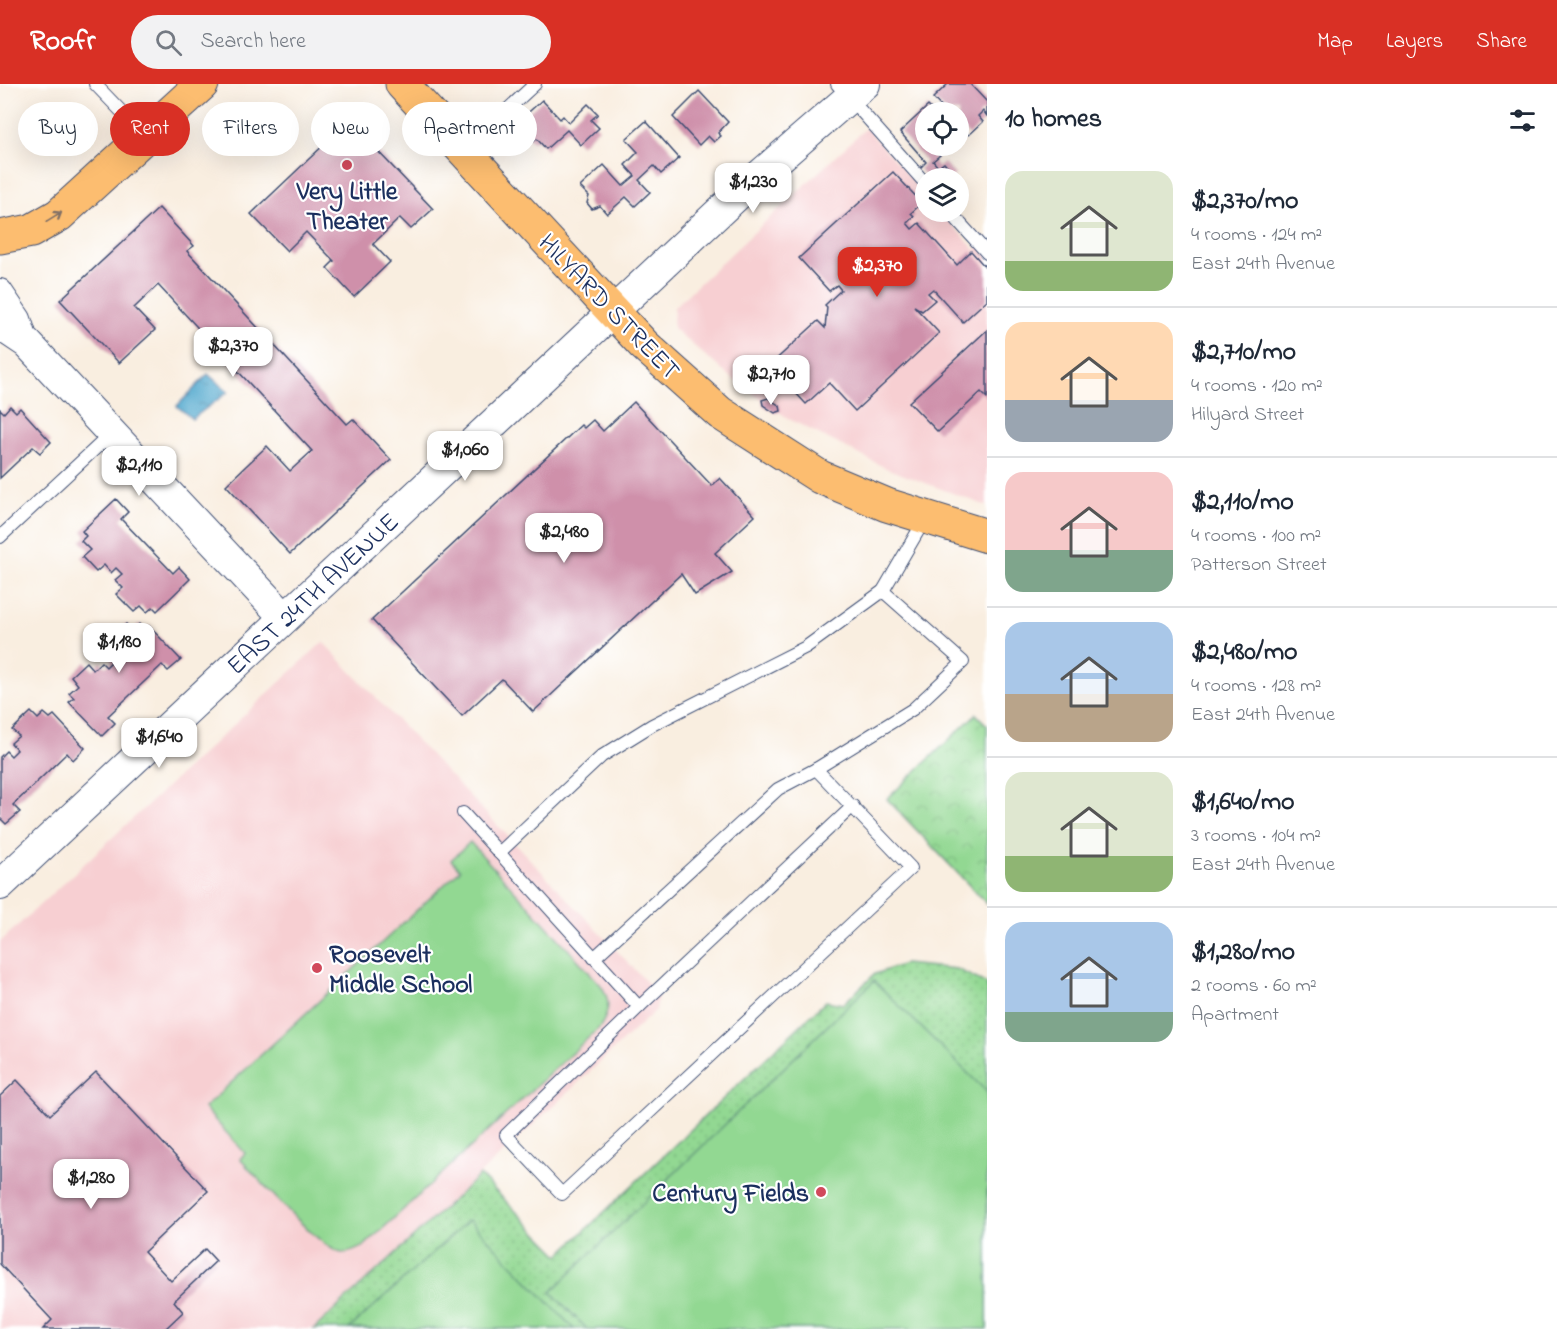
<!DOCTYPE html>
<meta charset="utf-8">
<style>
:root{--surface:#fff;--page:#f2f2f3;--text:#1f2937;--muted:#747a83;--line:#e0e1e3;--accent:#d93025}
body{margin:0;font-family:"Indie Flower",sans-serif;background:var(--page);color:var(--text);height:100vh;display:flex;flex-direction:column;font-size:22px;white-space:nowrap}
*{box-sizing:border-box;margin:0}
p{font-size:20px;color:var(--muted)}
.icon{flex:none;width:33px;height:33px;fill:none;stroke:currentColor;stroke-width:2;stroke-linecap:round;stroke-linejoin:round}
.map{position:relative;flex:1;overflow:hidden}
.sheet{display:flex;flex-direction:column;background:var(--surface);width:570px}
.sheet>*{flex:none}
.hud{position:absolute;left:18px;top:18px;width:570px;height:54px;display:flex;gap:12px}
.controls{position:absolute;left:915px;top:18px;display:grid;gap:12px}
.controls a{display:grid;place-items:center;width:54px;height:54px;border-radius:50%;background:var(--surface);box-shadow:0 6px 24px #0002;font-size:30px}
.price{position:absolute;translate:-50% -51px;padding:0 14px;border-radius:12px;background:#fff;color:#222;font-size:20px;line-height:39px;filter:drop-shadow(0 2px 3px #0008)}
.price::after{content:'';position:absolute;left:50%;top:36px;width:18px;height:14px;margin-left:-9px;background:inherit;clip-path:polygon(0 0,100% 0,50% 100%)}
.price.on{background:var(--accent);color:#fff}
ul{padding:0;list-style:none}
li{display:flex;align-items:center;gap:18px;height:150px;padding:0 18px}
li+li{border-top:2px solid var(--line)}
li span{display:grid;place-items:center;flex:none;width:168px;height:120px;border-radius:18px;color:#555}
li>.icon{margin-inline-start:auto}
span .icon{width:72px;height:72px;fill:#fffc;stroke-width:1}
li b{font-size:26px}
h2{display:flex;justify-content:space-between;align-items:center;height:72px;padding:0 18px;font-size:26px}
.tag{padding:0 21px;border-radius:27px;background:var(--surface);box-shadow:0 6px 24px #0002;font-size:21px;line-height:54px}
.tag.on{background:var(--accent);color:#fff}
header{display:flex;align-items:center;gap:36px;box-sizing:border-box;height:84px;padding:0 30px;background:var(--accent);color:#fff}
header strong{font-size:28px}
nav{display:flex;gap:33px;margin-inline-start:auto;font-size:21px}
.search{width:420px;height:54px;background:var(--page);display:flex;align-items:center;gap:15px;box-sizing:border-box;padding:0 21px;border-radius:33px;color:var(--muted);font-size:22px}
main{display:flex;flex:1;min-height:0}
.map>svg:first-child{display:block}
.built{fill:#f7cfd2}
.grass{fill:url(#grass-dots);stroke:#568478;stroke-width:1.5}
.park{fill:url(#park-crowns);stroke:#568478;stroke-width:1.5}
.garden{fill:#92d892;stroke:#568478;stroke-width:1.5}
.water{fill:url(#water-ripples);stroke:#366b96;stroke-width:1.5}
.building{fill:#cf90aa}
.lines{fill:none;stroke-linecap:round;stroke-linejoin:round}
.service-casing{stroke:#3c4c72;stroke-width:14}
.minor-casing{stroke:#3c4c72;stroke-width:26}
.tertiary-casing{stroke:#3c4c72;stroke-width:32}
.primary-casing{stroke:#3c4c72;stroke-width:35}
.service{stroke:#fff;stroke-width:12}
.minor{stroke:#fff;stroke-width:24}
.tertiary{stroke:#fff;stroke-width:30}
.primary{stroke:#fcbd6f;stroke-width:33}
.oneway{stroke:#806f66}
.poi-dot{fill:#d1495b;stroke:#fff;stroke-width:2}
.labels{text-anchor:middle;stroke-width:4.5;stroke-linejoin:round;paint-order:stroke}
.poi-label{font-size:26px;font-weight:bold;fill:#1b2f5e;stroke:#fff}
.street-label{font-size:26px;fill:#1b2f5e;stroke:#fff}
</style>
<header>
<strong>Roofr</strong>
<div class="search"><svg class="icon" aria-label="search" viewBox="0 0 24 24"><circle cx="10" cy="10" r="6"/><path d="M15 15l6 6"/></svg>Search here</div>
<nav><a>Map</a><a>Layers</a><a>Share</a></nav>
</header>
<main>
<div class="map">
<svg width="987" height="1245" viewBox="0 0 987 1245">
<defs>
<pattern id="grass-dots" width="8" height="8" patternUnits="userSpaceOnUse" patternTransform="scale(1.5)"><rect width="8" height="8" fill="#92d892"/><path d="M2 2h.1M6 6h.1" fill="none" stroke="#7dba80" stroke-width="1.8" stroke-linecap="round"/></pattern>
<pattern id="park-crowns" width="20" height="18" patternUnits="userSpaceOnUse" patternTransform="scale(1.5)"><rect width="20" height="18" fill="#92d892"/><path d="M2 6a3 3 0 1 1 6 0M12 15a3 3 0 1 1 6 0" fill="none" stroke="#7dba80"/></pattern>
<pattern id="water-ripples" width="26" height="14" patternUnits="userSpaceOnUse" patternTransform="scale(1.5)"><rect width="26" height="14" fill="#50a7cd"/><path d="M2 4q2-2 4 0t4 0M15 11q2-2 4 0t4 0" fill="none" stroke="#4288aa"/></pattern>
</defs>
<rect width="100%" height="100%" fill="#fff"/>
<filter id="ink" filterUnits="userSpaceOnUse"><feTurbulence type="fractalNoise" baseFrequency=".0167" numOctaves="2"/><feDisplacementMap in="SourceGraphic" scale="12" xChannelSelector="R" yChannelSelector="G"/><feConvolveMatrix kernelMatrix="1 2 1 2 8 2 1 2 1" color-interpolation-filters="sRGB"/></filter>
<filter id="wash" filterUnits="userSpaceOnUse"><feTurbulence type="fractalNoise" baseFrequency=".008" numOctaves="4" result="noise"/><feDisplacementMap in="SourceGraphic" scale="24" xChannelSelector="R" yChannelSelector="G"/><feGaussianBlur stdDeviation="1.35" result="paint"/><feColorMatrix in="noise" values="0 0 0 0 0 0 0 0 0 0 0 0 0 0 0 0 0 1.4 0 .05"/><feComposite in="paint" operator="in"/></filter>
<g filter="url(#wash)">
<rect width="100%" height="100%" fill="#f9eee0"/>
<g class="built">
<path d="M866 44 925 110 926 128H941L975 166 987 156V422L888 385 789 335 729 292 673 244 674 223Z"/>
<path d="M323 558 658 910 656 926 314 1245H0V858Z"/>
</g>
<path class="grass" d="M904 880 957 885 987 900V1245H314L480 1091 559 1171 826 917 843 920 875 890Z"/>
<path class="park" d="M976 630 987 641V820L887 715Z"/>
<g class="garden">
<path d="M470 758 600 900C611 915 610 927 600 943L364 1162C357 1165 350 1170 342 1169 322 1167 257 1093 240 1075L245 1069 204 1024 460 786 451 776Z"/>
<path d="M874 897 987 1008V1245H587L551 1208Z"/>
<path d="M469 1136 574 1245H349Z"/>
</g>
<path class="water" d="M208 290 228 308 192 335 177 322Z"/>
<g id="blocks">
<g class="building">
<path d="M948 0H970L987 18V32L983 27 978 32 983 38 969 51 958 42V28H946L933 14Z"/>
<path d="M699 7 728 38 718 49 721 52 714 58 708 52 699 61 673 33Z"/>
<path d="M542 16 560 35 563 32 569 39 588 20 598 30 591 36 599 44 581 61 567 46 546 65 537 55 533 58 525 49 529 45 520 36Z"/>
<path d="M928 22 934 28H926V62H945L938 68 940 71 933 77 938 83 944 79 955 91 950 94H927L919 85 926 78 900 48Z"/>
<path d="M349 37 433 125 411 145 400 134 373 160 390 178 354 213 327 184 334 177 306 148 287 167 251 130Z"/>
<path d="M646 37 679 74 661 90 654 82 639 96 650 108 635 122 626 113 607 130 600 122 592 125 587 119 589 112 580 103 604 81 623 102 635 92 625 81 638 68 626 55Z"/>
<path d="M893 88 922 119 911 129 914 132 907 139 912 145 919 139 957 181 971 167 987 185V216L963 238 933 205 928 209 935 216 922 227 914 222 939 249 855 327 829 299 806 320 770 281 818 237 825 244 827 223 825 221 841 206 837 201 829 207 799 174Z"/>
<path d="M159 124 194 162 187 167 347 340 353 335 391 376 290 470 226 401 267 362 290 387 312 367 158 201 134 224 155 246 119 279 60 216Z"/>
<path d="M987 246V314L981 308 938 348 909 318Z"/>
<path d="M770 287 781 300 772 308 761 295Z"/>
<path d="M768 314 780 322 781 327 775 329 763 321 762 316Z"/>
<path d="M634 318 712 402 720 394 755 432 715 469 732 488 695 511 681 490 533 628 502 595 462 632 372 536 581 341 584 344 593 336 603 347Z"/>
<path d="M10 322 16 328 20 324 51 358 40 369 33 363 0 394V325L4 329Z"/>
<path d="M116 415 128 428 121 435 173 489 179 483 190 495 157 527 153 523 147 528 141 522 134 528 116 510 123 504 115 496 122 490 116 484 111 489 104 481 96 488 82 473 90 466 81 457 86 452 82 447Z"/>
<path d="M126 540 133 547 139 540 145 546 149 542 181 576 168 587 162 581 108 632 115 639 102 652 69 618 74 614 69 609 78 601 71 592 86 578 93 586 101 578 106 583 112 577 106 571 114 564 107 557Z"/>
<path d="M31 628 38 635 44 629 50 634 54 631 85 664 73 676 67 669 13 721 20 728 6 740 0 734V673L6 667 11 672 17 666 11 659 19 652 12 646Z"/>
<path d="M96 988 208 1107 144 1168 171 1197 205 1165 216 1177 174 1217 183 1228 165 1245H43L52 1236 0 1180V1012L17 996 50 1031Z"/>
</g>
</g>
</g>
<g filter="url(#ink)">
<use href="#blocks" fill-opacity="0" stroke="#3c4c72" stroke-width="1.5"/>
<g class="lines">
<g class="service-casing">
<g id="service">
<path d="M95 0 144 51"/>
<path d="M837 0 926 100"/>
<path d="M465 65 535 0"/>
<path d="M950 128 987 169"/>
<path d="M0 453 111 350"/>
<path d="M816 685 913 625 963 578 883 507"/>
<path d="M463 729 639 923 506 1051 562 1110 911 784 816 685 778 705 594 874"/>
<path d="M499 769 602 672 652 641 806 563 883 507 925 435"/>
<path d="M639 923 853 722"/>
</g>
</g>
<g class="minor-casing">
<path id="minor" d="M0 207 19 235 27 259"/>
</g>
<g class="tertiary-casing">
<g id="tertiary">
<path d="M0 241 27 259 285 534"/>
<path d="M0 801 746 103 865 0"/>
</g>
</g>
<g class="primary-casing">
<g id="primary">
<path d="M402 0 644 261 720 329 820 393 887 421 987 452"/>
<path d="M0 153 31 147 59 131 202 0"/>
</g>
</g>
<use href="#service" class="service"/>
<use href="#minor" class="minor"/>
<use href="#tertiary" class="tertiary"/>
<use href="#primary" class="primary"/>
</g>
<defs><path id="oneway-shaft" d="M-6 0H5M1.5-3L5.5 0L1.5 3" fill="none" stroke-width="1.6" stroke-linecap="round" stroke-linejoin="round" transform="scale(1.5)"/></defs>
<use class="oneway" href="#oneway-shaft" transform="translate(54 133) rotate(-32)"/>
</g>
<g class="poi-dot">
<circle cx="347" cy="81" r="6"/>
<circle cx="317" cy="884" r="6"/>
<circle cx="821" cy="1108" r="6"/>
</g>
<g class="labels">
<g class="poi-label">
<text x="347" y="115">Very Little<tspan x="347" dy="30">Theater</tspan></text>
<text x="329" y="878" text-anchor="start">Roosevelt<tspan x="329" dy="30">Middle School</tspan></text>
<text x="809" y="1117" text-anchor="end">Century Fields</text>
</g>
<g class="street-label">
<text transform="translate(610 222) rotate(46)" y="9">HILYARD STREET</text>
<text transform="translate(312 509) rotate(-43)" y="9">EAST 24TH AVENUE</text>
</g>
</g>
</svg>
<div class="controls">
<a><svg class="icon" aria-label="locate" viewBox="0 0 24 24"><circle cx="12" cy="12" r="6"/><path d="M12 2v4M12 18v4M2 12h4M18 12h4"/></svg></a>
<a><svg class="icon" aria-label="layers" viewBox="0 0 24 24"><path d="M12 4l9 5-9 5-9-5zM3 14l9 5 9-5"/></svg></a>
</div>
<b class="price" style="left:753px;top:130px">$1,230</b>
<b class="price on" style="left:877px;top:214px">$2,370</b>
<b class="price" style="left:233px;top:294px">$2,370</b>
<b class="price" style="left:771px;top:322px">$2,710</b>
<b class="price" style="left:465px;top:398px">$1,060</b>
<b class="price" style="left:139px;top:413px">$2,110</b>
<b class="price" style="left:564px;top:480px">$2,480</b>
<b class="price" style="left:119px;top:590px">$1,180</b>
<b class="price" style="left:159px;top:685px">$1,640</b>
<b class="price" style="left:91px;top:1126px">$1,280</b>
<div class="hud">
<a class="tag">Buy</a>
<a class="tag on">Rent</a>
<a class="tag">Filters</a>
<a class="tag">New</a>
<a class="tag">Apartment</a>
</div>
</div>
<section class="sheet">
<h2>10 homes<svg class="icon" aria-label="filters" viewBox="0 0 24 24"><path d="M4 7h16M4 17h16"/><circle cx="9" cy="7" r="2"/><circle cx="15" cy="17" r="2"/></svg></h2>
<ul>
<li><span style="background:linear-gradient(#dfe7d0 75%,#8fb573 0)"><svg class="icon" aria-label="home" viewBox="0 0 24 24"><path d="M3 11l9-7 9 7M6 9v11h12V9"/></svg></span><div><b>$2,370/mo</b><p>4 rooms · 124 m²</p><p>East 24th Avenue</p></div></li>
<li><span style="background:linear-gradient(#ffd9b3 65%,#9aa5b1 0)"><svg class="icon" aria-label="home" viewBox="0 0 24 24"><path d="M3 11l9-7 9 7M6 9v11h12V9"/></svg></span><div><b>$2,710/mo</b><p>4 rooms · 120 m²</p><p>Hilyard Street</p></div></li>
<li><span style="background:linear-gradient(#f6c9c9 65%,#7fa58c 0)"><svg class="icon" aria-label="home" viewBox="0 0 24 24"><path d="M3 11l9-7 9 7M6 9v11h12V9"/></svg></span><div><b>$2,110/mo</b><p>4 rooms · 100 m²</p><p>Patterson Street</p></div></li>
<li><span style="background:linear-gradient(#a9c7e8 60%,#b9a48a 0)"><svg class="icon" aria-label="home" viewBox="0 0 24 24"><path d="M3 11l9-7 9 7M6 9v11h12V9"/></svg></span><div><b>$2,480/mo</b><p>4 rooms · 128 m²</p><p>East 24th Avenue</p></div></li>
<li><span style="background:linear-gradient(#dfe7d0 70%,#8fb573 0)"><svg class="icon" aria-label="home" viewBox="0 0 24 24"><path d="M3 11l9-7 9 7M6 9v11h12V9"/></svg></span><div><b>$1,640/mo</b><p>3 rooms · 104 m²</p><p>East 24th Avenue</p></div></li>
<li><span style="background:linear-gradient(#a9c7e8 75%,#7fa58c 0)"><svg class="icon" aria-label="home" viewBox="0 0 24 24"><path d="M3 11l9-7 9 7M6 9v11h12V9"/></svg></span><div><b>$1,280/mo</b><p>2 rooms · 60 m²</p><p>Apartment</p></div></li>
</ul>
</section>
</main>
